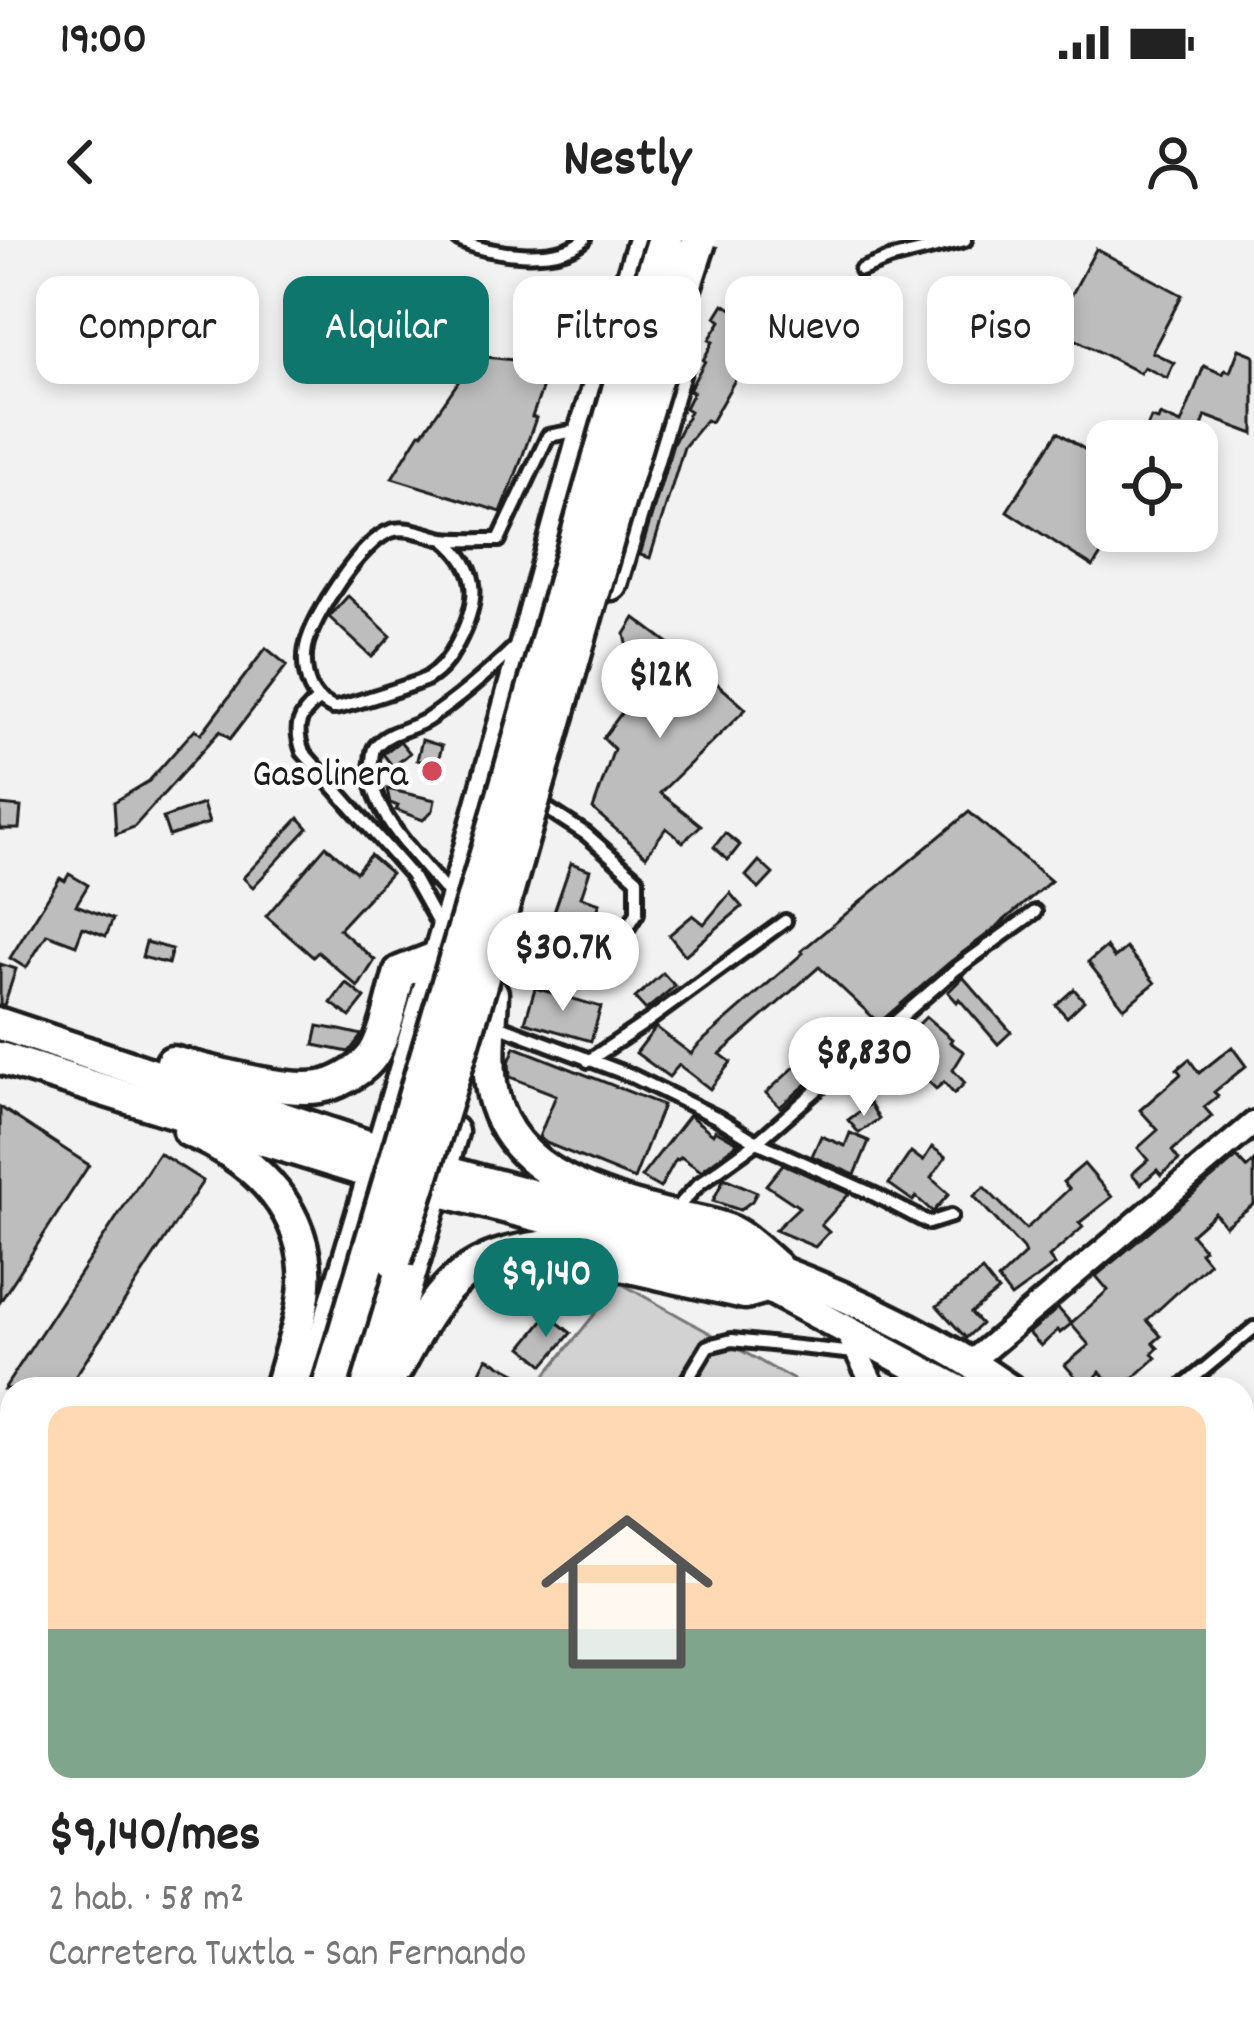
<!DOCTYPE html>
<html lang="es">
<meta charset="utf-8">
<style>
:root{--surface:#fff;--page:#f2f2f2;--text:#222;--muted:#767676;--accent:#0f766e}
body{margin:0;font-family:Dekko,sans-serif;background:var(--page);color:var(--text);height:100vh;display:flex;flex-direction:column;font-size:45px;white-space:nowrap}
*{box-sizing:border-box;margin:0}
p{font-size:39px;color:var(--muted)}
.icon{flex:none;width:66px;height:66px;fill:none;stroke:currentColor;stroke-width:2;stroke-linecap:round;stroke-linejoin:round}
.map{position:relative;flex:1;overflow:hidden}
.drawer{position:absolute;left:0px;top:1137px;width:1254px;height:660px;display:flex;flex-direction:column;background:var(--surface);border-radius:36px 36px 0 0;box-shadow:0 6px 18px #0003}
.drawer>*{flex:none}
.guide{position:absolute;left:36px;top:36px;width:1182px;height:108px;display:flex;gap:24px}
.buttons{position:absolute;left:1086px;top:180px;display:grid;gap:24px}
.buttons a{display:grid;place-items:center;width:132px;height:132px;border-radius:24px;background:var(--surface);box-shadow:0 6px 18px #0003;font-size:60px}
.price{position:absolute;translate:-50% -102px;padding:0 27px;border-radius:42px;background:#fff;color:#222;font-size:39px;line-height:78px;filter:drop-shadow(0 3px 6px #0008)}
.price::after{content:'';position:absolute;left:50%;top:72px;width:36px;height:27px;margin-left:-18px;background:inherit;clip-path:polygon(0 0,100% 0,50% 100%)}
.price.active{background:var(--accent);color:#fff}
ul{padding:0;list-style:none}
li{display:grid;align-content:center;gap:24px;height:636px;padding:0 48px}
li span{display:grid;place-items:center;height:372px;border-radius:24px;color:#555}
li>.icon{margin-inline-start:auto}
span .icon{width:216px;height:216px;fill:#fffc;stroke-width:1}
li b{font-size:51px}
.chip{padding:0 42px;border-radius:24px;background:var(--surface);box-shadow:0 6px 18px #0003;font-size:42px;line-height:108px}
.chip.active{background:var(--accent);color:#fff}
.status{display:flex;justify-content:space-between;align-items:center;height:84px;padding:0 60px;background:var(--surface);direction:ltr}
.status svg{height:33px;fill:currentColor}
header{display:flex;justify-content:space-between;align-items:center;height:156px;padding:0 48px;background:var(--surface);font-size:54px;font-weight:800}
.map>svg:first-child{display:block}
.green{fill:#d2d2d2;stroke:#777;stroke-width:3}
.building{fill:#bdbdbd;stroke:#1c1c1c;stroke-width:3}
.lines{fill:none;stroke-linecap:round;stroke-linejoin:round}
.service-casing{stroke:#1c1c1c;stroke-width:20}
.minor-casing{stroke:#1c1c1c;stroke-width:30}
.secondary-casing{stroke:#1c1c1c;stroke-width:36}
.primary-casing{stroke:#1c1c1c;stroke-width:39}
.trunk-casing{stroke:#1c1c1c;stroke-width:42}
.service{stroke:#fff;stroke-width:10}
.minor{stroke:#fff;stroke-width:21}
.secondary{stroke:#fff;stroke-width:27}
.primary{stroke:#fff;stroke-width:30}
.trunk{stroke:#fff;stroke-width:33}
.trunk-bridge-casing{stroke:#1c1c1c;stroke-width:42;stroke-linecap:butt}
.trunk-bridge{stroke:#fff;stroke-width:33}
.poi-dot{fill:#d1495b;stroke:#fff;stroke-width:4.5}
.labels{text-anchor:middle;stroke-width:9;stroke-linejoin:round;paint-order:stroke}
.poi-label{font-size:39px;fill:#1c1c1c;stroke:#fff;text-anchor:end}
</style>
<div class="status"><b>19:00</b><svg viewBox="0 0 49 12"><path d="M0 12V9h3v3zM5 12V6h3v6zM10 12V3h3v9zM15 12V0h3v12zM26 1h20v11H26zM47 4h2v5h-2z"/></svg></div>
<header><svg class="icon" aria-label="back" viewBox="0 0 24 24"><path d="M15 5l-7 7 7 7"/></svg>Nestly<svg class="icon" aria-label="person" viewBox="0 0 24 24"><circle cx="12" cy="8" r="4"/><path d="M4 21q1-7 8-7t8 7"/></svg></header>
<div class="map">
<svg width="1254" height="1797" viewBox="0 0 1254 1797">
<rect width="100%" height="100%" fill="#f2f2f2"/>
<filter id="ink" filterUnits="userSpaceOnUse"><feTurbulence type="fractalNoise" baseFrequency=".00833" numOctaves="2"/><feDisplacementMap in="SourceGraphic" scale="24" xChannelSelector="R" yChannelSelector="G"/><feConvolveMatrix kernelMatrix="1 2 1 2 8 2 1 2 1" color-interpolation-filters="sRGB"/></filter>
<g filter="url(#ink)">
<path class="green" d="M620 1043 810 1149H534Z"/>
<g class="building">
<path d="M1096 9 1182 55 1152 112 1174 123 1167 138 1144 127 1140 133 1054 88Z"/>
<path d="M724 64 768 92 740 140 736 138 711 182 706 180 684 207 650 318 640 315 673 204 690 171 685 168 693 152 689 150 705 121 703 120 713 102 709 100 721 81 716 77Z"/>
<path d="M1239 109 1254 115V194L1206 176 1196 201H1171L1146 190 1151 178 1158 180 1160 175 1181 184 1204 126 1223 134 1225 130 1230 132Z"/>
<path d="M476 116 551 124 532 177 536 178 519 226 501 272 392 238 420 193H423Z"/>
<path d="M1058 192 1107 224V291H1116L1093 327 1007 271Z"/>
<path d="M348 356 391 396 372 417 329 377Z"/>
<path d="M635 378 687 417 746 469 660 553 701 585 683 602 666 588 646 616 593 569 614 509 603 498 653 430 629 413 625 394Z"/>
<path d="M266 408 287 425 230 499 220 491 134 587 116 594 114 562 149 541 195 489 201 494Z"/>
<path d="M422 500 442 506 437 525 417 520Z"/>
<path d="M400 501 410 513 393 527 383 514Z"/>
<path d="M387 549 435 560 433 570 423 580 396 570 398 566 390 563Z"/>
<path d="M203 564 209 583 169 596 163 578Z"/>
<path d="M0 565 21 567 19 589H0Z"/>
<path d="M969 572 1051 641 989 693 949 723 879 783 819 727 720 814 731 822 710 849 679 825 669 837 636 813 656 787 691 814 699 804 803 713 801 711Z"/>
<path d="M299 578 308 588 253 647 243 638Z"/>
<path d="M725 593 740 605 728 620 714 607Z"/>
<path d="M326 606 356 632 370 615 391 633 339 689 375 720 358 747 318 712 313 717 266 676Z"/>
<path d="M759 621 773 634 759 649 746 636Z"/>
<path d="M571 623 590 630 581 657 600 663 592 685 554 672Z"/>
<path d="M69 634 88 645 76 665 113 679 106 696 83 687 76 705 47 694 26 728 10 718 60 638 65 641Z"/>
<path d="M730 653 742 667 685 715 669 695 693 675 704 684Z"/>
<path d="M146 702 172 709 168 724 142 717Z"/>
<path d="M1106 707 1114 718 1126 708 1155 743 1124 768 1088 722Z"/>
<path d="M0 724 16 729 4 765H0Z"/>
<path d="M663 733 675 746 646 770 635 758Z"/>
<path d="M963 737 1011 792 998 804 959 759 957 762 948 752Z"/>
<path d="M346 743 365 758 350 777 331 763Z"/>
<path d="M535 748 601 767 591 801 525 782Z"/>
<path d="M1074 749 1084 761 1067 777 1056 765Z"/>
<path d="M926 777 952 799 950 802 964 812 953 830 965 843 954 854 944 842 936 849 924 837 933 828 916 813 928 800 915 788Z"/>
<path d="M841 785 856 802 780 867 766 853Z"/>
<path d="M318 786 340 790 362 795 349 812 314 805Z"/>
<path d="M515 807 663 865 634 939 546 903 539 897 556 855 510 837 509 822Z"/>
<path d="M1232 807 1246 826 1214 852 1218 856 1204 867 1212 876 1172 911 1179 920 1161 935 1157 930 1141 944 1132 934 1148 920 1138 908 1158 890 1140 870 1181 834 1177 829 1189 819 1199 833Z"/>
<path d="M870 864 879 879 859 893 848 880Z"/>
<path d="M0 867 89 925 0 1062Z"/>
<path d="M689 875 713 894 715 890 738 903 701 931 681 917 678 920 676 919 660 948 641 937Z"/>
<path d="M850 893 869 901 855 935 812 916 821 896 845 906Z"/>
<path d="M932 907 946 917 931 938 949 954 933 972 916 957 913 961 889 944 911 912 923 921Z"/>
<path d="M159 913 203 941 102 1096 67 1149H4Z"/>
<path d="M1237 917 1247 928 1254 921V964L1225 986 1215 973 1191 994 1204 1009 1200 1012 1209 1023 1147 1080 1161 1096 1153 1103 1158 1108 1152 1114 1156 1118 1121 1149H1115L1100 1132 1086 1149 1065 1125 1089 1105 1071 1084 1060 1093 1058 1090 1041 1106 1029 1093 1058 1068 1071 1083 1108 1050 1096 1036Z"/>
<path d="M783 924 849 954 821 985 829 992 815 1007 775 990 799 967 766 945Z"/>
<path d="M1084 924 1112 957 1079 983 1083 987 1049 1017 1055 1025 1011 1057 998 1040 1025 1014 1023 1009 974 956 984 947 1026 989 1069 949 1063 942Z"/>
<path d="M724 938 757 952 752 961 740 970 713 961Z"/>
<path d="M982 1031 998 1051 971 1073 981 1084 966 1098 937 1066Z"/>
<path d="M548 1075 571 1093 544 1125 522 1107Z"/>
<path d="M487 1118 520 1135 512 1149 479 1134Z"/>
</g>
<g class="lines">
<g class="service-casing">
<g id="service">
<path d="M459 0C489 15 557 23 584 0"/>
<path d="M861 30 889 19 965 0"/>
<path d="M444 299C483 331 479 362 457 404 450 418 442 429 428 438 422 442 339 469 333 468 331 467 319 460 317 458 306 446 303 423 306 407 312 377 361 301 391 291 407 285 428 296 444 299 462 301 481 300 499 300L548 196 581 190"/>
<path d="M318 460C298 476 294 487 303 512L411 635 440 687"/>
<path d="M546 568 586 594 637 639V673L600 731"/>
<path d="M449 655C421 620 364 569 372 521 373 514 372 509 378 504 390 491 413 489 428 479 460 458 487 434 515 407"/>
<path d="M495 784 630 835 718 878 757 902 873 954 929 983 951 976"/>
<path d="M588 821 648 781 785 681"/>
<path d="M673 972 699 944 757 902 955 730 1035 672"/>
<path d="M682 1149 708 1106 732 1100 855 1113"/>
<path d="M1180 1149 1254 1088"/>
<path d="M0 1469 12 1483"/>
<path d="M1121 1785 1125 1790"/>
<path d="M459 1797 469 1785"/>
<path d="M790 1797 796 1785"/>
<path d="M1237 1797 1254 1760"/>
</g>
</g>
<g class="minor-casing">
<g id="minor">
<path d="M845 1088 875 1149"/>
<path d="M971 1122 1254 883"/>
<path d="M1242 1252 1254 1244"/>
<path d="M880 1785 889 1797"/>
<path d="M940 1797 949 1785"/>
</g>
</g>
<g class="secondary-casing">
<g id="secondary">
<path d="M441 929C638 983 840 1030 1010 1149"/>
<path d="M435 951 581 988 766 1047 957 1149"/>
<path d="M1242 1309 1254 1317"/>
<path d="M1242 1351 1254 1359"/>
</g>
</g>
<g class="primary-casing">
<g id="primary">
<path d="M611 344 681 109"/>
<path d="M492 753C491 785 486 824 493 855 512 938 607 960 678 978 695 982 716 984 732 992 748 1000 762 1015 776 1027"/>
<path d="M0 784 400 917"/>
<path d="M0 818 390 939"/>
<path d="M172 822C209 831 284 853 320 847 336 845 358 832 369 820 385 803 393 755 400 732L438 717"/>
<path d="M189 891C247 915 300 961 305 1028 308 1065 289 1113 280 1149"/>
<path d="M397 1128C436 1056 455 1017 542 1007L745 1053 766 1047"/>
<path d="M304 1149 321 1111 381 911 455 662 585 190 644 0"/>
<path d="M376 1149 452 892"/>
</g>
</g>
<g class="trunk-casing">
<g id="trunk">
<path d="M357 1149 394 1020"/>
<path d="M0 1517 12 1512"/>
<path d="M0 1576 12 1567"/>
</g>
</g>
<use href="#service" class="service"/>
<use href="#minor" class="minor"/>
<use href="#secondary" class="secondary"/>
<use href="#primary" class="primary"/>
<use href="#trunk" class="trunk"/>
<g class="trunk-bridge-casing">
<g id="trunk-bridge">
<path d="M394 1020C506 683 587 337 699 0"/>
<path d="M329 1149 497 582 639 81 665 0"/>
</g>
</g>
<use href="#trunk-bridge" class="trunk-bridge"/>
</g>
</g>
<circle class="poi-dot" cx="432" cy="531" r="12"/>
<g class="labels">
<g class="poi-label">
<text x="408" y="545">Gasolinera</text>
</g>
</g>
</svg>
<div class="buttons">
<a><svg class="icon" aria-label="locate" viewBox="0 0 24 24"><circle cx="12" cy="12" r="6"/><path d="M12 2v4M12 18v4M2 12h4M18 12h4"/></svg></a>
</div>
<b class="price" style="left:660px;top:501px">$12K</b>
<b class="price" style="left:563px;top:774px">$30.7K</b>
<b class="price" style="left:864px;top:879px">$8,830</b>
<b class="price active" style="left:546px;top:1100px">$9,140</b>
<div class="guide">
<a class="chip">Comprar</a>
<a class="chip active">Alquilar</a>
<a class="chip">Filtros</a>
<a class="chip">Nuevo</a>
<a class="chip">Piso</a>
</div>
<section class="drawer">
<ul>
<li><span style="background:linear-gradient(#ffd9b3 60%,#7fa58c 0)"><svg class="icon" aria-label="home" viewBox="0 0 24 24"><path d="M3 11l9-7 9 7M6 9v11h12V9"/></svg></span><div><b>$9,140/mes</b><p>2 hab. · 58 m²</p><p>Carretera Tuxtla - San Fernando</p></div></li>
</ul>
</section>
</div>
